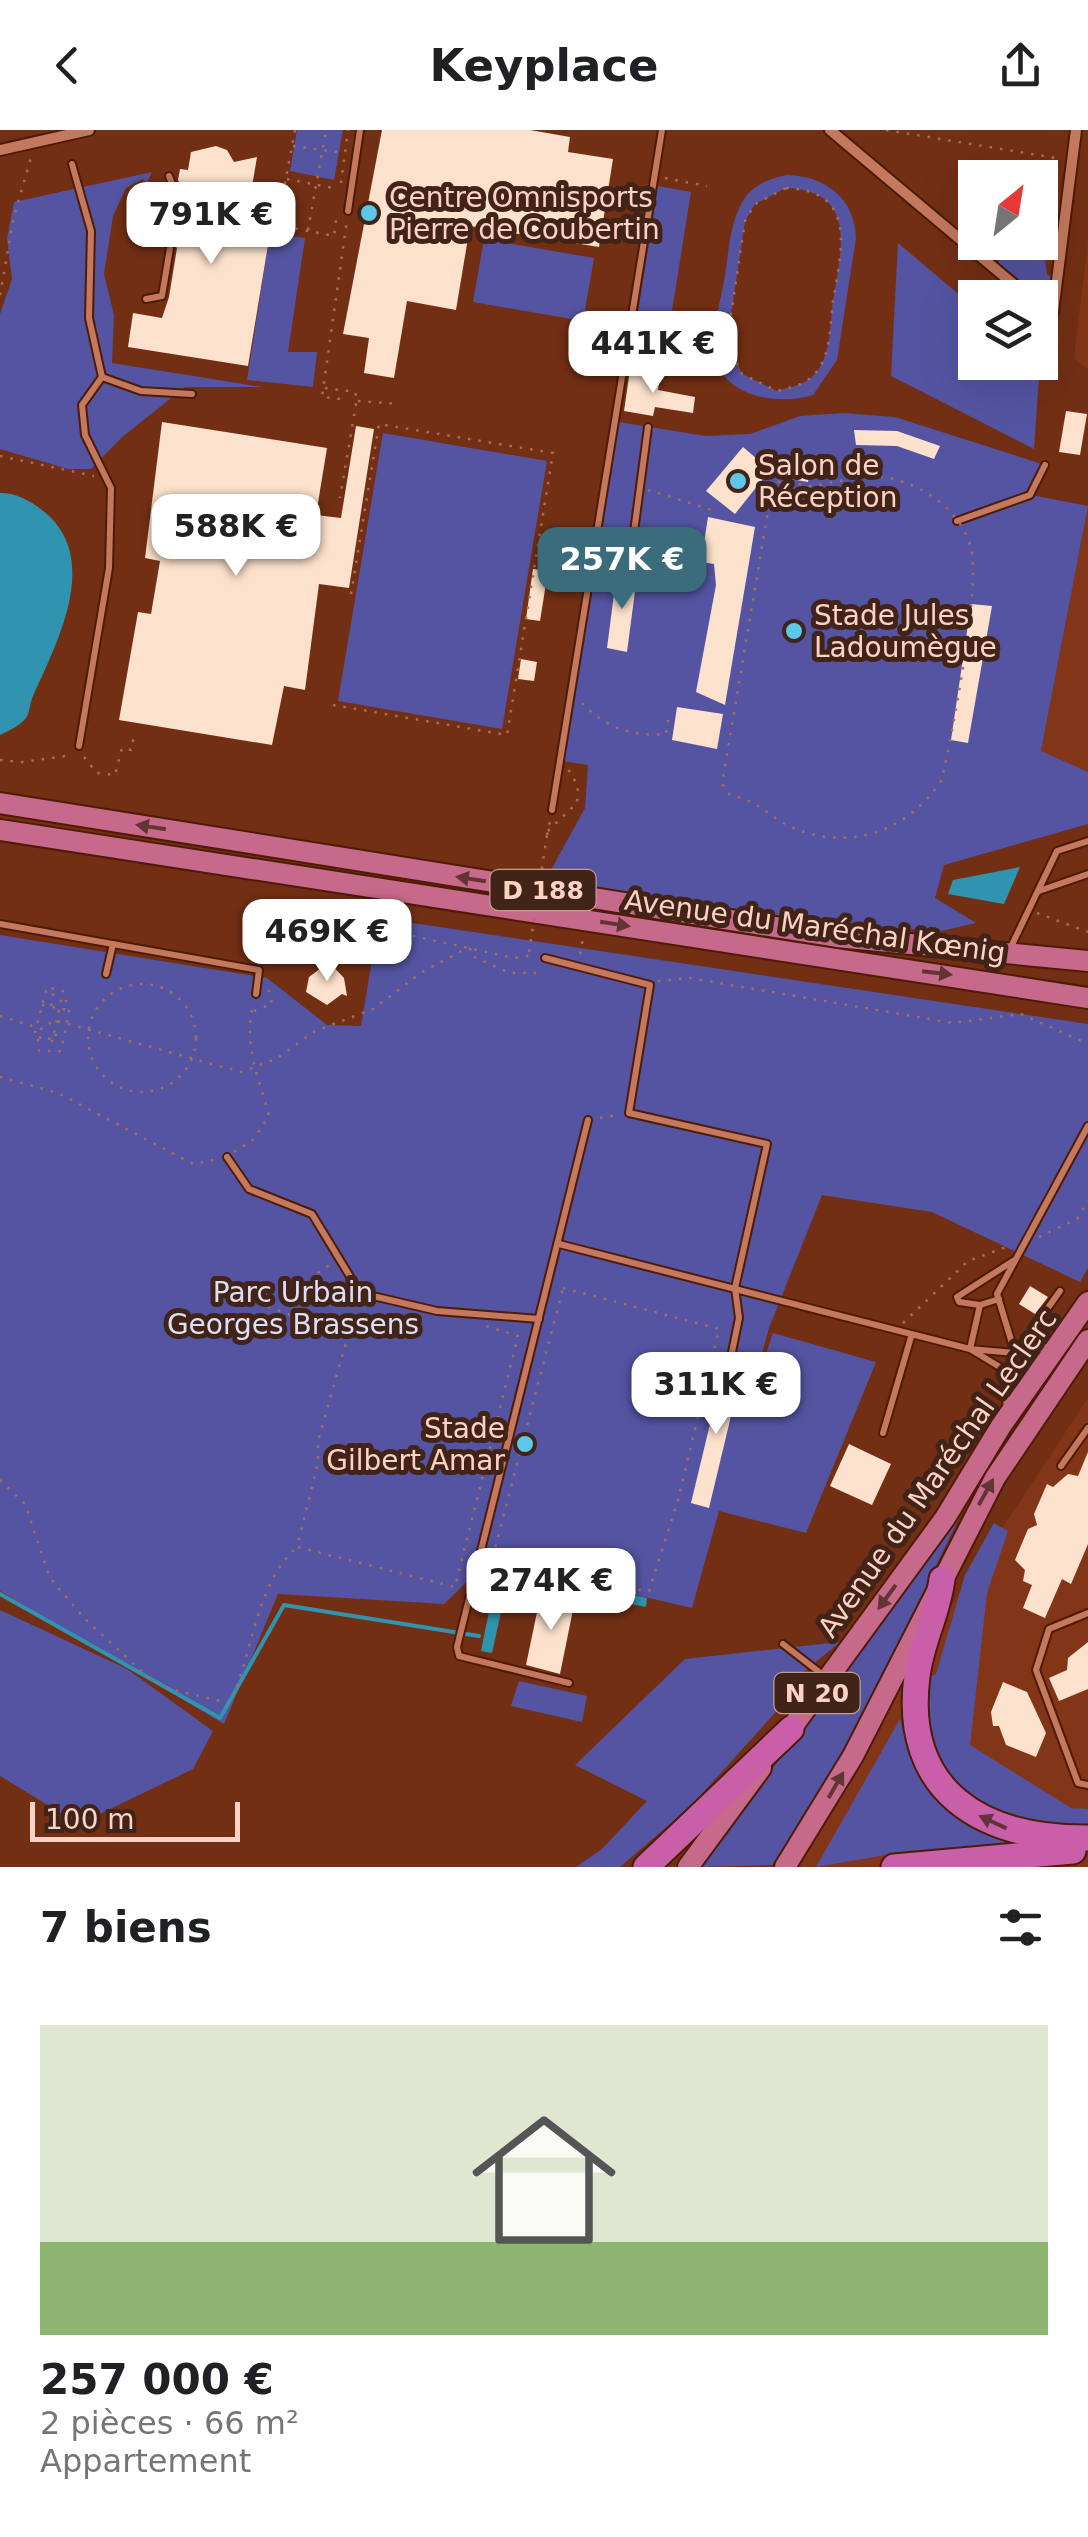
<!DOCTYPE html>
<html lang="fr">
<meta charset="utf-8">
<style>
:root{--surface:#fff;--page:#f6f6f6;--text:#202124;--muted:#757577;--accent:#3b6c7c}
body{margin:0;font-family:"DejaVu Sans",sans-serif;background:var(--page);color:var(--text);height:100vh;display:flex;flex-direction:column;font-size:38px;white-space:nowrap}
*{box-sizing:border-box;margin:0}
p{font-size:32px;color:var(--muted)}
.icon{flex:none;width:55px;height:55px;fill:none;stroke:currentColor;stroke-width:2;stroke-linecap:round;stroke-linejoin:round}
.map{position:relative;height:1737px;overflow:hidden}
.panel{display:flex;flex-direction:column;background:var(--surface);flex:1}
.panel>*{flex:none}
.needle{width:65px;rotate:30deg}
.buttons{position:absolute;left:958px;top:30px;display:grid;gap:20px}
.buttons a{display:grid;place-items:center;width:100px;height:100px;border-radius:0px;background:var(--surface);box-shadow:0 10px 40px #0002;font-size:50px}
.scale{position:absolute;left:30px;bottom:25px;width:210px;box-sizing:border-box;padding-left:10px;border:5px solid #fbd2c3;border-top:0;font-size:28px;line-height:35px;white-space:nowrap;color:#fbd2c3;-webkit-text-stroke:8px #422318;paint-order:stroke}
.price{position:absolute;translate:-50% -85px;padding:0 22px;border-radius:20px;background:#fff;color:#222;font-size:32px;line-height:65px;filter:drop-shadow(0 2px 5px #0008)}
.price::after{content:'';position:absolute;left:50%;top:60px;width:30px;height:22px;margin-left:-15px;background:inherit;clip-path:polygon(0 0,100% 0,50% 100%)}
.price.active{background:var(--accent);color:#fff}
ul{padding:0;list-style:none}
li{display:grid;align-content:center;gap:20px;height:530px;padding:0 40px}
li span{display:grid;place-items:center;height:310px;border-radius:0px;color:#555}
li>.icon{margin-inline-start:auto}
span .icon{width:180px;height:180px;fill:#fffc;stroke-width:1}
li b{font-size:42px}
h2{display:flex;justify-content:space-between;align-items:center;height:120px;padding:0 40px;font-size:42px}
header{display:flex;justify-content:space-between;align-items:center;height:130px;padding:0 40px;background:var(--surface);font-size:45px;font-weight:800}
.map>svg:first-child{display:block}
.built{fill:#823617}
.green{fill:#5454a2;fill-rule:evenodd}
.water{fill:#3094b0}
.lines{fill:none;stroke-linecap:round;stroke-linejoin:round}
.stream{stroke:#3094b0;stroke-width:4}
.building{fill:#fce1cc}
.lane-casing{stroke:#4d1b06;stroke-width:10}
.street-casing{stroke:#4d1b06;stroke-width:14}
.primary-casing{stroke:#4d1b06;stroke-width:24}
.highway-casing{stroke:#4d1b06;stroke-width:29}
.path{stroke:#a76f58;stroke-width:2.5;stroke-dasharray:2.5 8;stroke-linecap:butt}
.lane{stroke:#c4785d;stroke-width:6}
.street{stroke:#c4785d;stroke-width:10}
.primary{stroke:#c7698a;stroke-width:20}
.highway{stroke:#c95fa8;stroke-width:25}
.path-bridge{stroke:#a76f58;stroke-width:2.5;stroke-dasharray:2.5 8;stroke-linecap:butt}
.oneway{fill:#633434}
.oneway2{fill:#64323c}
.poi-dot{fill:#5cc7e8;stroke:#422318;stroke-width:4}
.labels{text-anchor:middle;stroke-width:10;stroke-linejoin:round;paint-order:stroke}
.shield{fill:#422318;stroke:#c49e90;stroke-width:2.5}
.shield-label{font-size:25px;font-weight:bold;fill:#fbd2c3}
.poi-label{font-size:28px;fill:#fbd2c3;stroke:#422318;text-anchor:start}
.street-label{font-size:28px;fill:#fbd2c3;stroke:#422318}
.park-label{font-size:28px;fill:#dddff6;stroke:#422318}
</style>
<header><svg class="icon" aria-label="back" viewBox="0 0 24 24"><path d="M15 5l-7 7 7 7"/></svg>Keyplace<svg class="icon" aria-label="share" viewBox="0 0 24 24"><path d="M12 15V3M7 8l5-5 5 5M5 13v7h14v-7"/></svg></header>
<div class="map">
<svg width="1088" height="1737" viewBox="0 0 1088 1737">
<rect width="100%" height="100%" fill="#722f14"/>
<g class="built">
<path d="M1088 111V239L1074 228Z"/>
<path d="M1088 376V642L1041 622Z"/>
<path d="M1088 1268V1737H784L968 1450Z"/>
</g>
<g class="green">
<path d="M297 0H343L334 50 290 41Z"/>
<path d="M152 42 147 53 143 49 126 58 113 86 104 144 114 185 112 233 263 257H185L121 308 91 339H68L0 319V184L12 149 7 109 14 72Z"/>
<path d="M787 45C826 46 855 69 856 108L837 230 813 265C775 277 713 265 714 214 714 192 721 168 725 146 729 119 730 87 747 65 757 53 772 48 787 45ZM786 58C859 61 841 121 833 171 830 193 831 222 818 240 808 254 793 257 777 261L742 244 727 211 745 91 755 74Z"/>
<path d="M658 56 691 62 662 243 629 238Z"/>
<path d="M270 103 305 108 288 222H317L313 257 247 250Z"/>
<path d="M484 109 594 128 583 191 473 172Z"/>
<path d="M898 113 975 178V232L1040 233 1034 319 891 246Z"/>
<path d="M1000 129H1045L1047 145 1053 146 1051 159 1042 165 1034 163 998 133Z"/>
<path d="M843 283 895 287 1045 335 1031 365 1088 376 1041 621 1088 642V694L944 735 935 768 976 793 941 801 848 796 546 749 585 678 588 635 561 631 613 291 705 306 750 304 800 286Z"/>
<path d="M383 303 547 331 502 599 338 571Z"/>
<path d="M379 788 1088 894V1138L1080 1152 932 1082 822 1065 769 1198 746 1282 773 1203 876 1232 806 1403 719 1381 692 1478 488 1431 444 1474 278 1464 224 1594 0 1461V805L267 848 327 895 361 896Z"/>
<path d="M963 1380 835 1643 772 1735 700 1737Z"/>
<path d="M994 1393 1008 1401 987 1463 970 1615 1071 1678 1088 1679V1698L1023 1694 955 1659 929 1613 923 1550 936 1544 965 1445Z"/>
<path d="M0 1480 127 1539 213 1601 193 1639 79 1694 0 1646Z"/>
<path d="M840 1512 783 1559 782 1575 692 1675 620 1737H576L602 1719 647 1671 575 1635 685 1529Z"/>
<path d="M519 1551 587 1566 582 1592 511 1576Z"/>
<path d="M900 1589C919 1663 944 1682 1011 1714L909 1721 816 1737Z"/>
</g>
<g class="water">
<path d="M0 363C19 363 34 373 48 385 100 433 56 514 33 566 30 572 30 582 26 588 21 595 8 601 0 605Z"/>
<path d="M1020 737 1004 774 948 764 953 750Z"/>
<path d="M498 1437 647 1468 646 1477 508 1450 492 1523 481 1521Z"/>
</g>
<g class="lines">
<path class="stream" d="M0 1464 220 1588 284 1475 479 1506"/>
</g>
<g class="building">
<path d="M382 0H530L570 7 568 22 613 29 599 117 470 96 456 180 407 171 394 248 364 243 369 208 343 204Z"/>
<path d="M216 16 227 20 234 32 257 27 246 92 254 100 270 103 248 236 128 217 133 183 162 188 169 167 177 118 172 112 165 113 168 97 175 101 181 95 184 62 178 50 180 39 188 40 191 22Z"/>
<path d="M630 240 660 246 658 260 695 267 693 283 655 277 653 286 624 281Z"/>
<path d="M1066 281 1087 284 1080 325 1059 322Z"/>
<path d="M162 292 327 318 316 385 341 388 356 296 374 299 349 458 319 454 305 560 284 556 272 615 119 590 138 482 151 484 160 431 145 428Z"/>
<path d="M854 300 897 301 940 316 934 329 897 316 856 315Z"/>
<path d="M743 317 770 340 735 384 706 361Z"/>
<path d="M776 328 812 334 808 352 773 346Z"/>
<path d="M708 387 755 397 725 575 696 562 716 455 714 434 701 432Z"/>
<path d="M533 439 548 441 540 491 526 489Z"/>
<path d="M617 441 637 446 627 522 607 518Z"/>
<path d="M971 474 992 476 968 613 951 610Z"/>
<path d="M521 529 537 532 534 551 518 549Z"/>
<path d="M677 577 723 584 717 619 672 610Z"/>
<path d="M329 832 344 848 347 866 342 864 327 875 306 862 309 847Z"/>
<path d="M1030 1156 1048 1167 1035 1184 1019 1174Z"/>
<path d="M724 1236 742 1240 709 1378 691 1373Z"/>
<path d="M849 1314 891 1334 872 1375 830 1356Z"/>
<path d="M1088 1322V1414L1071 1454 1062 1449 1045 1488 1023 1478 1032 1455 1023 1451 1025 1440 1015 1430 1028 1399 1037 1395 1034 1384 1047 1354 1053 1357 1068 1344 1078 1346Z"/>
<path d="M541 1463 575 1470 560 1544 526 1535Z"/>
<path d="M1088 1512V1559L1059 1571 1049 1548 1067 1540 1068 1528Z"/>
<path d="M1003 1552 1027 1562 1046 1603 1036 1627 1006 1615 999 1596H993L991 1582Z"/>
</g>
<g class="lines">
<g class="lane-casing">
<g id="lane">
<path d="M72 34 91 101 89 188 102 247 82 275 85 305 111 358 109 438 79 616"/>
<path d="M169 46 176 64 174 94"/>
<path d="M348 81 360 0"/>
<path d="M146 169 162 166 170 118"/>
<path d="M102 247 141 261 192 264"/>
<path d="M957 391 1030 365 1045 335"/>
<path d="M630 432 648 297"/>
<path d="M552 680 662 0"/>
<path d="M1039 761 1088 744"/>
<path d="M0 794 259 840 256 864"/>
<path d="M1009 821 1057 721 1088 711"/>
<path d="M545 828 650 855 629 983 767 1014 735 1158 739 1188 731 1227"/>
<path d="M106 844 113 814"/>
<path d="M227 1027 249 1059 312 1084 360 1163 437 1181 539 1189"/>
<path d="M559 1114 970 1219 1003 1239 1007 1279"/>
<path d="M999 1169 980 1175 959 1172 957 1167 1013 1131"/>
<path d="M980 1175 970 1219 1015 1223 1048 1217"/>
<path d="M1040 1189 1060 1161"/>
<path d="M1015 1223 997 1164 1088 996"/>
<path d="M883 1303 911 1207"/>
<path d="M1061 1336 1088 1298"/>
<path d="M1088 1483 1049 1499 1036 1540 1078 1653 1088 1655"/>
<path d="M783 1514 823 1545"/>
<path d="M569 1553 459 1526 457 1517 588 990"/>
</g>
</g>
<g class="street-casing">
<g id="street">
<path d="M830 0 1030 168"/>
<path d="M0 20 89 0"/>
<path d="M1040 174 1053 182 1076 0"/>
</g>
</g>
<g class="primary-casing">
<g id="primary">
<path d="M0 673 837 807 1088 831"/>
<path d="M0 700 1088 868"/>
<path d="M782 1611 945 1388 1001 1296 1088 1172"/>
<path d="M688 1737 761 1638"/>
<path d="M785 1737 853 1626 995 1348 1088 1210"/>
</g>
</g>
<g class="highway-casing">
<g id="highway">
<path d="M942 1449C938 1483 921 1512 917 1546 902 1662 982 1709 1088 1708"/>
<path d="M646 1737 791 1599"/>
<path d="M894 1737 1073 1721"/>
</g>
</g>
<g class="path">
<path d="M295 0 277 95 334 106 337 83"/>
<path d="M886 0 1062 29"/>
<path d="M293 16 345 23"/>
<path d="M665 48 707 56"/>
<path d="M287 49 338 59"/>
<path d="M341 53 348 0"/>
<path d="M786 58C859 61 841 121 833 171 830 193 831 222 818 240 808 254 793 257 777 261L742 244 727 211 745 91 755 74Z"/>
<path d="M308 100 326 0"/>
<path d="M0 165 14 86 32 24"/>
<path d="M325 258 355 262 357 268 340 368"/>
<path d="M340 269 322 267 347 90"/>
<path d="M358 271 399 274"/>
<path d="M0 326 94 346"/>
<path d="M870 345C912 348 959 374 971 418 981 457 952 604 942 649 912 698 854 721 799 700 770 690 763 672 730 665L722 654 773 351 814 356Z"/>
<path d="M648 360 715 381"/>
<path d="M582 573C605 598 633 607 666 604L668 590"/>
<path d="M333 575 507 605 553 323 379 294 351 464"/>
<path d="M84 627 97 643 115 645 122 618 131 620 134 606"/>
<path d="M0 630 22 632 73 625"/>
<path d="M548 701 577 673 578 656 568 639"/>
<path d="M547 705 550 691"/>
<path d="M1037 783 1088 802"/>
<path d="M470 818 472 826 510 843H537L541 839"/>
<path d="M580 824 583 808"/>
<path d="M331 829 369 833 377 821 367 789 349 788 343 802"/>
<path d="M264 831 259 824 263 804 287 774 364 782 399 802 418 807 514 828 534 825"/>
<path d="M331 832 334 803"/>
<path d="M658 851 690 848 953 893 1021 884 1088 914"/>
<circle cx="142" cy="908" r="54"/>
<path d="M42 875 68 880"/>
<path d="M51 876 54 859"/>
<path d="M254 881 272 874 268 857"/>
<path d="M0 886 42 899 54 890 241 942 276 929 315 901 373 879 422 842 469 817"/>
<path d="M54 903 63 862"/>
<path d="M38 909 39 921H61L69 881 63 861 47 857 34 906 49 910 50 904 56 905 55 912 49 910"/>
<path d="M0 947 58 963 193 1034 218 1029"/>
<path d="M600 988 617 985"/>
<path d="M234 1022 254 1009 269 986C259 946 243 917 253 875"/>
<path d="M1039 1107 1077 1089 1088 1071"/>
<path d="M219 1158 301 1189 318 1143 332 1133"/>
<path d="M563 1158 719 1199 678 1370 649 1461 590 1454 494 1422Z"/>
<path d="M357 1174 318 1311V1333L297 1417 455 1457 518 1206 486 1196"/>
<path d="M903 1193 968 1131 1012 1115"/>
<path d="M0 1350 25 1374 50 1448 85 1489 149 1548 169 1559 230 1573C253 1524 255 1456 295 1419"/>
</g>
<use href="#lane" class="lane"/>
<use href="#street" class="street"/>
<use href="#primary" class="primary"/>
<use href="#highway" class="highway"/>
<path class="path-bridge" d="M529 822 547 705"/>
</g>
<defs><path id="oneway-solid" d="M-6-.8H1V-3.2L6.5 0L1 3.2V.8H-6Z" transform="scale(2.5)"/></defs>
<g class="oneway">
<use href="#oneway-solid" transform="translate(151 697) rotate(-171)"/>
<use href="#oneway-solid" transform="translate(471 749) rotate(-171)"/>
<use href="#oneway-solid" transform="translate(615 794) rotate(9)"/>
<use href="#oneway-solid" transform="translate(937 843) rotate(7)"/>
<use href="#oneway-solid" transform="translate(986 1362) rotate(-61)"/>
<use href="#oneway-solid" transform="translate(887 1467) rotate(126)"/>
<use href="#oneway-solid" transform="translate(836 1655) rotate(-60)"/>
</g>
<use class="oneway2" href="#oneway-solid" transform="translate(993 1692) rotate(-155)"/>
<g class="poi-dot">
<circle cx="369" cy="83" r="10"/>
<circle cx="738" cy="351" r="10"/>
<circle cx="794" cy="501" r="10"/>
<circle cx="525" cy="1314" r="10"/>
</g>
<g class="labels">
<g class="shield">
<rect x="490.5" y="740" width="105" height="40" rx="8"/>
<rect x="774.5" y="1543" width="85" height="40" rx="8"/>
</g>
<g class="shield-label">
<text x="543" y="769">D 188</text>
<text x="817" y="1572">N 20</text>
</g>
<g class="poi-label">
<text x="389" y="77">Centre Omnisports<tspan x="389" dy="32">Pierre de Coubertin</tspan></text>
<text x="758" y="345">Salon de<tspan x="758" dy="32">Réception</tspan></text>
<text x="814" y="495">Stade Jules<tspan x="814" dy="32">Ladoumègue</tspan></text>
<text x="505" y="1308" text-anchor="end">Stade<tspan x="505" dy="32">Gilbert Amar</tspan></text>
</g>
<g class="street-label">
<text transform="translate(815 796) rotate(8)" y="10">Avenue du Maréchal Kœnig</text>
<text transform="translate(937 1343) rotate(-55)" y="10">Avenue du Maréchal Leclerc</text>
</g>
<g class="park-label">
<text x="293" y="1172">Parc Urbain<tspan x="293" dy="32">Georges Brassens</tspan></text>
</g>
</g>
</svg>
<div class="buttons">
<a><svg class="needle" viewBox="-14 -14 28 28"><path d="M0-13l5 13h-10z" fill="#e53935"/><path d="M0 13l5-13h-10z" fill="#757577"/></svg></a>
<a><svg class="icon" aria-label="layers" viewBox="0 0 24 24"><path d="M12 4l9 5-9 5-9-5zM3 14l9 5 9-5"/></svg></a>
</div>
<div class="scale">100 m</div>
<b class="price" style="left:211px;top:137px">791K €</b>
<b class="price" style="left:653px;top:266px">441K €</b>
<b class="price" style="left:236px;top:449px">588K €</b>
<b class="price active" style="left:622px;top:482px">257K €</b>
<b class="price" style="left:327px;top:854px">469K €</b>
<b class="price" style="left:716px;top:1307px">311K €</b>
<b class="price" style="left:551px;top:1503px">274K €</b>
</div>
<section class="panel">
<h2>7 biens<svg class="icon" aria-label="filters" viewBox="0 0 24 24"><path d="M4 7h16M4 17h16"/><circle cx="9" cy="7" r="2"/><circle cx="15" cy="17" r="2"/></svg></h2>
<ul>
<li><span style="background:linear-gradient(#dfe7d0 70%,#8fb573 0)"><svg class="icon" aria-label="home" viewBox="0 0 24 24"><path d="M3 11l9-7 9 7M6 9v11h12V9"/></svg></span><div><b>257 000 €</b><p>2 pièces · 66 m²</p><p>Appartement</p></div></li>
</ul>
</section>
